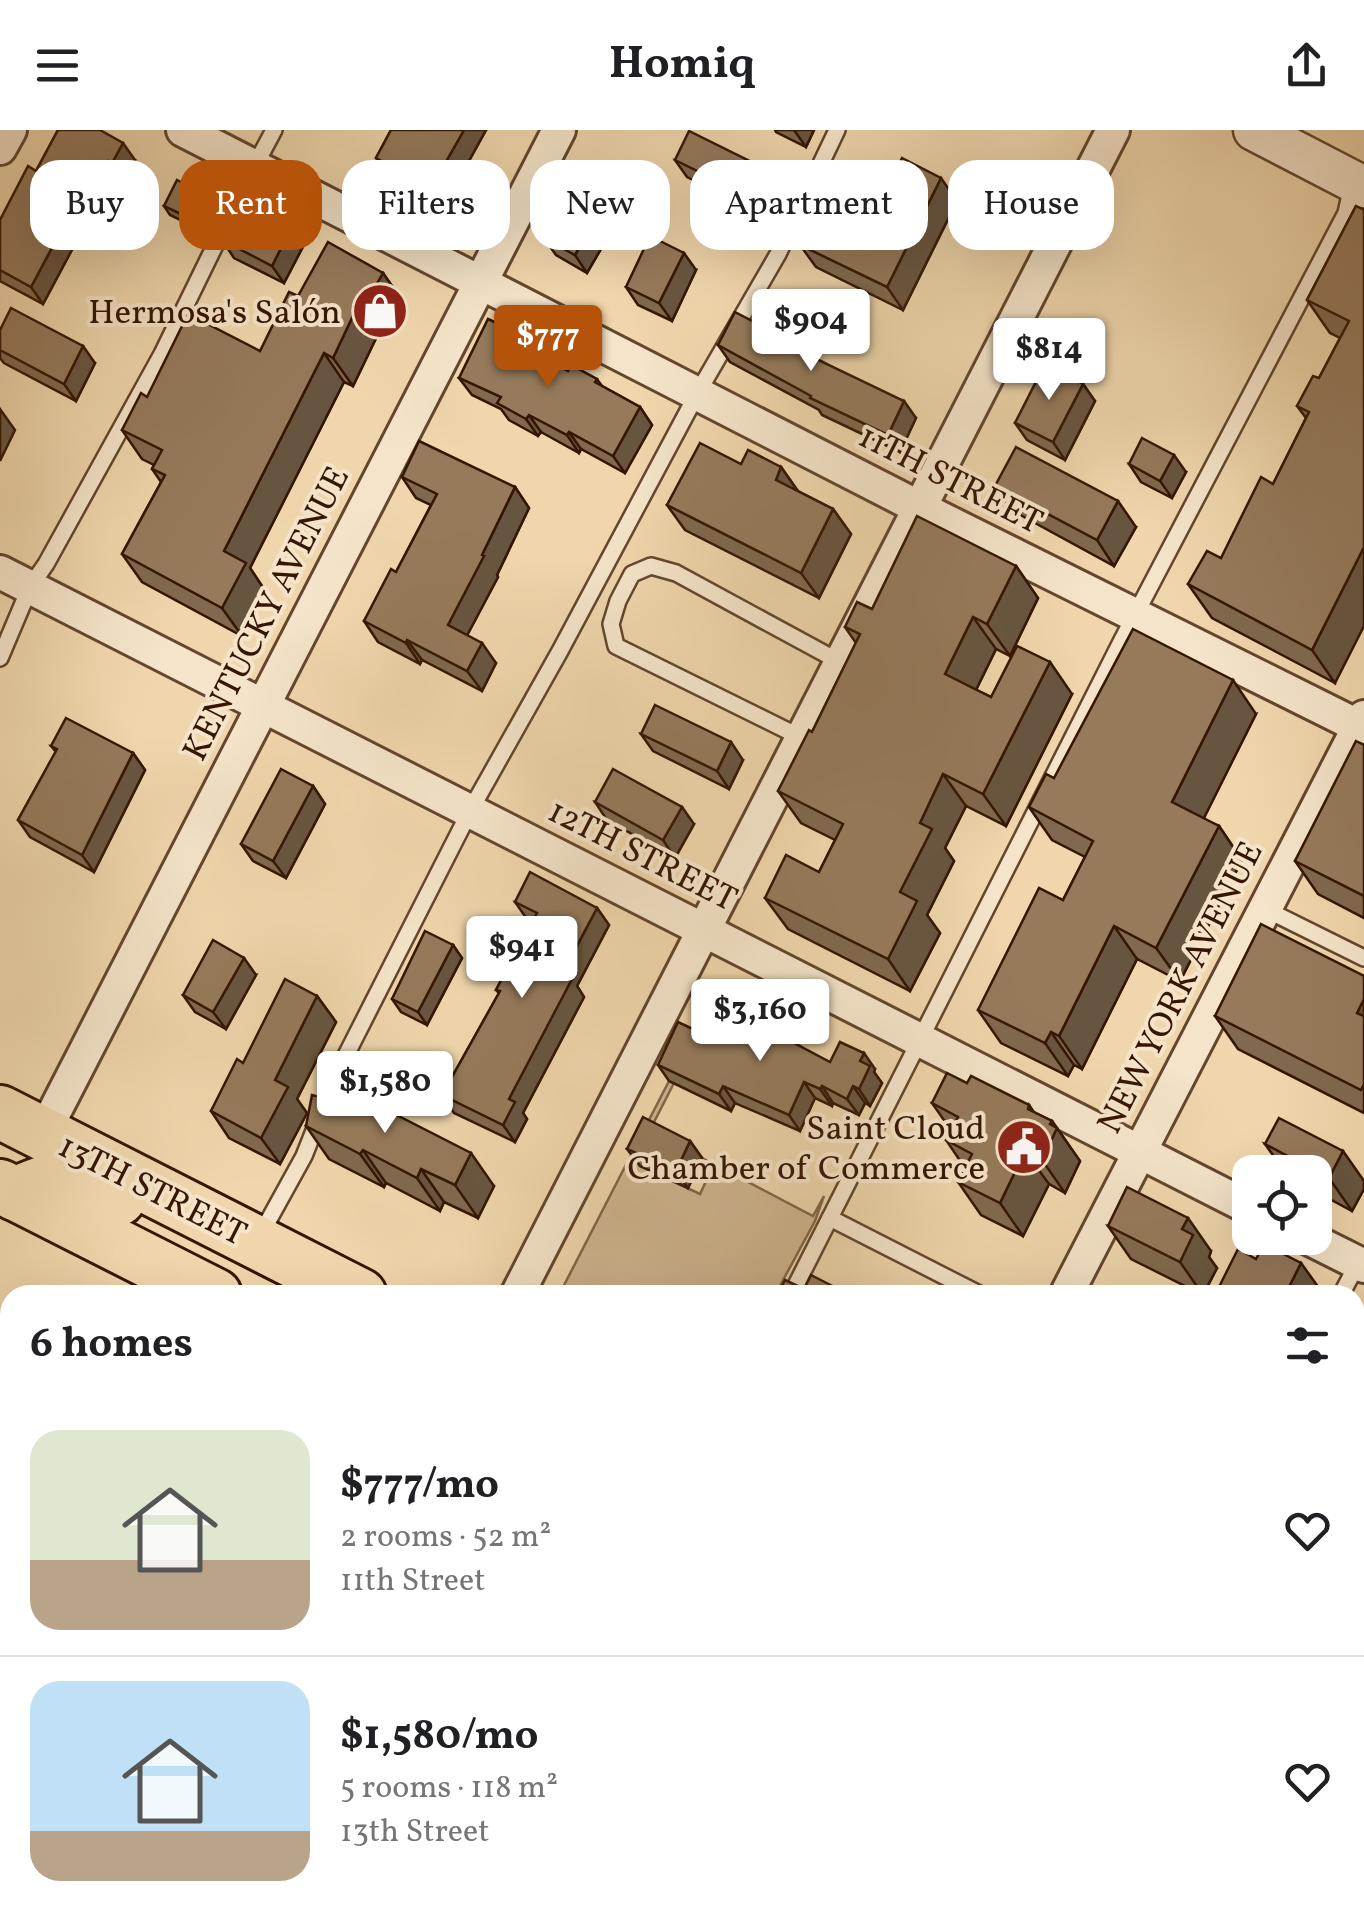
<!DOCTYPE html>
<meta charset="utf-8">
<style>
:root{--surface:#fff;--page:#f6f6f6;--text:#202124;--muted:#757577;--line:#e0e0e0;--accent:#b45309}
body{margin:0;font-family:Vollkorn,serif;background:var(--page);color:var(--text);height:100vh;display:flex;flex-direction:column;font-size:38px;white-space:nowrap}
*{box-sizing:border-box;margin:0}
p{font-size:32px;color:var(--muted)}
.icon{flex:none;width:55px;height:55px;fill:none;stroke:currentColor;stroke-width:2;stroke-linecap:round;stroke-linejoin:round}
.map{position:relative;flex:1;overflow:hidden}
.sheet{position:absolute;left:0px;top:1155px;width:1365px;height:642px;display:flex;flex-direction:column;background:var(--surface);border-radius:30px 30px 0 0;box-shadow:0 10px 40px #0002}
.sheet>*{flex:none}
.hud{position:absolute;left:30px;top:30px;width:1305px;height:90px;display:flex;gap:20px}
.buttons{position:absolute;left:1232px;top:1025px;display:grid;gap:20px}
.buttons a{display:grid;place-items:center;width:100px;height:100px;border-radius:20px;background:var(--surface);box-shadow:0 10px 40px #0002;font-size:50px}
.price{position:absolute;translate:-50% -85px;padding:0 22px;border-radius:10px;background:#fff;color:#222;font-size:32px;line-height:65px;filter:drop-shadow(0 2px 5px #0008)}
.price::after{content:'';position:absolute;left:50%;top:60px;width:30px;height:22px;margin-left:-15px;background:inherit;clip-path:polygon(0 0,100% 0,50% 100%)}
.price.on{background:var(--accent);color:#fff}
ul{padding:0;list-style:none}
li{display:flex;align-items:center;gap:30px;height:250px;padding:0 30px}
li+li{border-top:2px solid var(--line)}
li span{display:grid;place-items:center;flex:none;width:280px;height:200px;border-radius:30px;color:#555}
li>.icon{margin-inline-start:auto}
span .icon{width:120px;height:120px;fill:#fffc;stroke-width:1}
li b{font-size:42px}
h2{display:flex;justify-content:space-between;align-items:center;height:120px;padding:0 30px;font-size:42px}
.tag{padding:0 35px;border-radius:30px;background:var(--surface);box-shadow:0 10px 40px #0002;font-size:35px;line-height:90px}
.tag.on{background:var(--accent);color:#fff}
header{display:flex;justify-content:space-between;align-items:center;height:130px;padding:0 30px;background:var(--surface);font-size:45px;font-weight:700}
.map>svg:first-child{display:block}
.green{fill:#cfb58f;stroke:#826649;stroke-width:2.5}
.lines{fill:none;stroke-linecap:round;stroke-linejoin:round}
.service-casing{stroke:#63462d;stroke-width:20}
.minor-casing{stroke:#63462d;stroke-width:38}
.tertiary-casing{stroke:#63462d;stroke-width:45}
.trunk-casing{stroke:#341603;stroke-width:58}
.service{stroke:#f5e4c9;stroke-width:15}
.minor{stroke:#f5e4c9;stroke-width:32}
.tertiary{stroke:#f5e4c9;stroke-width:40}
.trunk{stroke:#efd6ac;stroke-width:52}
.wall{fill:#80694e;stroke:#341603;stroke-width:2.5}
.shaded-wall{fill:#685540;stroke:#341603;stroke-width:2.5}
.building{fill:#957a5b;stroke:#341603;stroke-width:2.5}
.labels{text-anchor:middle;stroke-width:8;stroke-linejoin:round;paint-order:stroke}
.poi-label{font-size:35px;fill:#341603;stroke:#f5e4c9;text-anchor:end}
.street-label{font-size:35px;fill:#341603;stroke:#f5e4c9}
</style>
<header><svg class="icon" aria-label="menu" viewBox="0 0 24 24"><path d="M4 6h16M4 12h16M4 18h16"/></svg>Homiq<svg class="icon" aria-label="share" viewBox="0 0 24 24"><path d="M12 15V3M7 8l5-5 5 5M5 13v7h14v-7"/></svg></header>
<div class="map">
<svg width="1364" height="1797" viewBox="0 0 1364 1797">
<rect width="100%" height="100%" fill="#efd6ac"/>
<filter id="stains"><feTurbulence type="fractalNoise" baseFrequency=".002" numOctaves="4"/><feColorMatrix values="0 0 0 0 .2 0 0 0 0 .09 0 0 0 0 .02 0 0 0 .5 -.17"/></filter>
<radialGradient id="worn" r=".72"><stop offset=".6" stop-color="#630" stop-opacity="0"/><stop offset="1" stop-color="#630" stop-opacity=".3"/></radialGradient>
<g class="green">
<path d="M669 951 674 953 650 1000 640 1036 700 1064 708 1047 696 1041 702 1028 813 1086 824 1066 815 1091 775 1165H559Z"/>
<path d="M765 1788H1276L1271 1797H760Z"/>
</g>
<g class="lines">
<g class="service-casing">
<g id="service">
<path d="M0 528 30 457 46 434 162 224 243 58 274 0"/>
<path d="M802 608 616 516 611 494 618 471 632 444 651 436 676 443 840 532"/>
<path d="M1265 779 1364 828"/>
<path d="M830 1088 981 1165"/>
<path d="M261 1104 304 1026 336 945 470 681 560 521 697 264 778 124 837 0"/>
<path d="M791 1165 1122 510 1346 83 1352 56"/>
<path d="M1341 1165 1360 1129"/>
<path d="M1355 1341 1364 1346"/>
<path d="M0 1627 10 1608"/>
<path d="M464 1797 469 1788"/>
</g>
</g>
<g class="minor-casing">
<g id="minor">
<path d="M183 0 920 378 1364 599"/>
<path d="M0 18 10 0"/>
<path d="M0 442 1250 1078"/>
<path d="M43 1004 559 0"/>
<path d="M1308 1108 1364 1136"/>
<path d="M517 1165 1113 0"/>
<path d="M1066 1165 1364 587"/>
<path d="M0 1514 10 1519"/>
<path d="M534 1788 553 1797"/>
<path d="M186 1797 191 1788"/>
<path d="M742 1797 747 1788"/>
<path d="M1296 1797 1301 1788"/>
</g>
</g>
<g class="tertiary-casing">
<path id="tertiary" d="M1254 0 1364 57"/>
</g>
<g class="trunk-casing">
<g id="trunk">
<path d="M0 982 360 1165"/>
<path d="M0 1056 215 1165"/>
<path d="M15 1064C64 1042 72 1044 119 1069"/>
<path d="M1355 1676 1364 1681"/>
<path d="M1355 1751 1364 1755"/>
</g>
</g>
<use href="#service" class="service"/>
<use href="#minor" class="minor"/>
<use href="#tertiary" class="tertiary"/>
<use href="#trunk" class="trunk"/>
</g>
<g class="wall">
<path d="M58 0 135 30 124 50 120 48 82 118 75 114 43 174 0 151V90L36 41Z"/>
<path d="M391 0H486L444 76 388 45 376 28Z"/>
<path d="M775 0H814L806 17 776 2Z"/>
<path d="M675 30 768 40 780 57 766 86 687 47Z"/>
<path d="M207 71 195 97 170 85 164 76Z"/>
<path d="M957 71 903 180 816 137 800 115 872 89Z"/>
<path d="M1356 76 1335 553 1212 488 1188 454 1221 428 1273 354 1306 288 1297 276 1319 248 1340 208 1330 203 1307 170Z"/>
<path d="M597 88 609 105 587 143 556 125 544 108Z"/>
<path d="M308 107 284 153 234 128 222 110Z"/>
<path d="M696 140 672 191 638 175 626 157Z"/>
<path d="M383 143 403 172 384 205 379 202 353 256 344 252 250 438 266 462 242 506 142 452 122 424 161 352 152 339 154 335 142 329 122 300 147 267 260 221 298 166Z"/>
<path d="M0 200 95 233 76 271 4 233 0 228Z"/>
<path d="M718 215 821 231 916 288 900 322 822 285 819 280 730 232Z"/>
<path d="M568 241 597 249 602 256 640 277 652 295 625 343 581 319 579 323 541 302 538 306 509 290 501 279 472 265 459 248Z"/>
<path d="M1083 254 1095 271 1065 330 1027 310 1015 293Z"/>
<path d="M741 334 781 337 798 361 833 379 851 404 819 468 685 400 667 375Z"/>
<path d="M1129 334 1186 342 1172 368 1141 352Z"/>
<path d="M402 347 515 357 529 378 497 445 498 447 467 505 496 533 482 561 422 530 420 534 378 512 364 491 396 442 431 375 416 368Z"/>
<path d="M995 356 1136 397 1114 436 1013 381Z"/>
<path d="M1016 436 1038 468 1010 526 996 519 976 560 991 567 1072 564 1006 696 966 676 945 718 954 731 927 785 940 803 910 861 788 799 765 768 819 742 835 710 801 693 778 661 812 602 856 513 845 497 872 479Z"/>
<path d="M1256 584 1203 689 1219 696 1242 730 1180 851 1137 829 1082 939 1074 935 1068 946 1001 913 978 880 1063 770 1085 727 1052 710 1029 677 1054 648Z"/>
<path d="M641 604 743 630 729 659 653 621Z"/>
<path d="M1364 615V788L1318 764 1295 731Z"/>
<path d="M51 616 133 623 145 640 94 742 30 707 18 690 56 622Z"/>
<path d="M313 656 325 674 286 748 253 731 241 714Z"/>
<path d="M595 672 694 694 675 728 607 690Z"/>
<path d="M515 772 597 778 609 795 577 856 584 867 523 983 527 989 515 1012 454 983 442 965 499 863 496 860 532 792 527 789Z"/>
<path d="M453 815 462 828 427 895 401 882 392 869Z"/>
<path d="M256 845 226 899 195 882 183 865Z"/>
<path d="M1364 846V983L1238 919 1215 886Z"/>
<path d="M317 866 336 892 297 969 307 983 280 1034 229 1008 211 981 243 933Z"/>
<path d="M743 901 830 932 875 939 874 942 882 953 870 976 865 973 859 985 833 973 832 976 815 968 800 1001 735 973 731 981 669 951 658 935 712 908Z"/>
<path d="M932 973 1029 975 1033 982 1052 991 1080 1031 1065 1063 1049 1054 1023 1106 981 1085 958 1052 965 1038 946 1010 951 1000Z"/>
<path d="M391 982 494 1056 478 1088 444 1072 440 1081 386 1053 384 1057 329 1029 306 996Z"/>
<path d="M690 1011 702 1028 688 1058 640 1036 627 1019Z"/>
<path d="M1265 1014 1364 1051V1059L1352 1081 1315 1061V1042H1285Z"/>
<path d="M1108 1096 1211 1121 1209 1127 1217 1138 1203 1165 1131 1129Z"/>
<path d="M0 1316 10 1322V1434L0 1429Z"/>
<path d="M0 1699 10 1705V1744L0 1739Z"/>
<path d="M67 1788H114L109 1797H85Z"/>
<path d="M641 1788H676L671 1797H660Z"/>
</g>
<g class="shaded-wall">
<path d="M464 0H486L444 76 431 58Z"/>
<path d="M794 0H814L806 17Z"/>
<path d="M123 13 135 30 124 50 112 33Z"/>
<path d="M108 31 120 48 82 118 70 101Z"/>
<path d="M768 40 780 57 766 86 754 69Z"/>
<path d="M941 48 957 71 903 180 887 157Z"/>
<path d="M201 62 207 71 195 97 189 88Z"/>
<path d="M597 88 609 105 587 143 575 125Z"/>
<path d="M295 90 308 107 284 153 272 136Z"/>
<path d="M63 97 75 114 43 174 31 157Z"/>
<path d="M684 123 696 140 672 191 659 173Z"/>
<path d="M383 143 403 172 384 205 364 176Z"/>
<path d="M359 173 379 202 353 256 333 228Z"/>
<path d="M514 201 526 219 510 209Z"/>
<path d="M83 216 95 233 76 271 64 254Z"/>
<path d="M324 223 344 252 250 438 266 462 242 506 222 478 224 421Z"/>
<path d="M1083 254 1095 271 1065 330 1053 312Z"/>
<path d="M904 271 916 288 900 322 888 305Z"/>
<path d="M640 277 652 295 625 343 613 326Z"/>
<path d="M0 279 15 300 0 331Z"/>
<path d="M529 285 541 302 538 306 526 289Z"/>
<path d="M569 302 581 319 579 323 567 305Z"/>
<path d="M1174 325 1186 342 1172 368 1160 351Z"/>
<path d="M781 337 799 363 776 350Z"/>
<path d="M515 357 529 378 497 445 498 447 462 515 448 495Z"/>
<path d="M1118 371 1136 397 1114 436 1097 410Z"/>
<path d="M833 379 851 404 819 468 801 443Z"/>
<path d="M1364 417V496L1335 553 1312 520Z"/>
<path d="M1016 436 1038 468 1010 526 987 494Z"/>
<path d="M973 487 996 519 968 576 945 544Z"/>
<path d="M407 510 422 530 420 534 406 513Z"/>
<path d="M482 513 496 533 482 561 467 541Z"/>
<path d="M1050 532 1072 564 1006 696 983 664Z"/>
<path d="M1233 550 1256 584 1195 706 1172 672Z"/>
<path d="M731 612 743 630 729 659 717 641Z"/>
<path d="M133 623 145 640 94 742 82 725Z"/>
<path d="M943 644 966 676 945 718 954 731 927 785 940 803 910 861 888 829 900 762 920 693Z"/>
<path d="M313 656 325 674 286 748 273 731Z"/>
<path d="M682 677 694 694 675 728 663 710Z"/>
<path d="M1219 696 1242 730 1180 851 1156 818Z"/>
<path d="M597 778 609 795 577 856 584 867 523 983 527 989 515 1012 503 995 509 969 562 844Z"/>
<path d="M1114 796 1137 829 1082 939 1059 906Z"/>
<path d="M453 815 462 828 427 895 418 882Z"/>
<path d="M244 828 256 845 226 899 213 882Z"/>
<path d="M317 866 336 892 297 969 307 983 280 1034 261 1008 275 950Z"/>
<path d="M1364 869V892L1357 883Z"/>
<path d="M1051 902 1074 935 1068 946 1045 913Z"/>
<path d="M864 923 875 939 874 942 882 953 870 976 859 959 860 931Z"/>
<path d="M804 952 815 968 800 1001 789 985Z"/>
<path d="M723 956 735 973 731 981 719 964Z"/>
<path d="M822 956 833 973 832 976 820 959Z"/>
<path d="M853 956 865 973 859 985 847 969Z"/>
<path d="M1029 975 1052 1008 1050 994 1052 991 1080 1031 1065 1063 1042 1030 1028 979Z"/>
<path d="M690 1011 702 1028 688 1058 676 1041Z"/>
<path d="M363 1020 386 1053 384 1057 360 1024Z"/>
<path d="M1025 1021 1049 1054 1023 1106 1000 1073Z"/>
<path d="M1343 1021 1364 1051V1059L1352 1081 1329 1048Z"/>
<path d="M471 1023 494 1056 478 1088 455 1055Z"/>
<path d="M421 1039 444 1072 440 1081 417 1048Z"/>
<path d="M1188 1088 1211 1121 1209 1127 1217 1138 1203 1165 1180 1132 1182 1099Z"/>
<path d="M1301 1133 1324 1165H1285Z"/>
<path d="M1364 1494V1572L1355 1590V1512Z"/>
<path d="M94 1788H114L109 1797H97L93 1790Z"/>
<path d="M349 1788H369L372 1792 370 1797H344Z"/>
<path d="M659 1788H676L671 1797H666Z"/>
</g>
<g class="building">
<path d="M58 0H100L123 13 112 33 108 31 70 101 63 97 31 157 0 140V90L28 36 36 41Z"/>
<path d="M391 0H464L431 58 376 28Z"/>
<path d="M689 1 768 40 754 69 675 30Z"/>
<path d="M902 28 941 48 887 157 800 115 824 65 872 89Z"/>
<path d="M177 50 201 62 189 88 164 76Z"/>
<path d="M245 64 295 90 272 136 222 110Z"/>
<path d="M566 70 597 88 575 125 544 108Z"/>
<path d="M1356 76 1364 80V417L1312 520 1188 454 1207 421 1221 428 1261 347 1273 354 1309 282 1297 276 1313 246 1319 248 1349 191 1307 170Z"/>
<path d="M650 106 684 123 659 173 626 157Z"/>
<path d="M328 112 383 143 364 176 359 173 333 228 324 223 224 421 246 433 222 478 122 424 165 345 152 339 162 320 122 300 141 263 147 267 188 184 260 221 289 162 298 166Z"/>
<path d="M11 178 83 216 64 254 0 220V200Z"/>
<path d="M735 182 816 224 814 228 904 271 888 305 810 268 811 266 718 215Z"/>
<path d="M488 189 514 201 510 209 568 241 571 235 597 249 595 252 640 277 613 326 569 302 567 305 529 285 526 289 497 273 501 267 459 248Z"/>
<path d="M1045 234 1083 254 1053 312 1015 293Z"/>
<path d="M1142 308 1174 325 1160 351 1129 334Z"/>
<path d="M419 311 515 357 482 425 484 426 448 495 482 513 467 541 407 510 406 513 364 491 391 439 396 442 437 364 402 347Z"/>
<path d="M700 313 741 334 748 320 781 337 776 350 833 379 801 443 667 375Z"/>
<path d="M1016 317 1118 371 1097 410 995 356Z"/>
<path d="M917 386 1016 436 987 494 973 487 945 544 991 567 1017 516 1050 532 983 664 943 644 920 693 932 699 900 762 917 771 888 829 765 768 786 725 819 742 843 694 778 661 809 600 812 602 860 504 845 497 857 472 872 479Z"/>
<path d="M1133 499 1233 550 1172 672 1219 696 1156 818 1114 796 1059 906 1051 902 1045 913 978 880 1039 758 1063 770 1093 711 1029 677 1046 644 1054 648Z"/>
<path d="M655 575 731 612 717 641 641 604Z"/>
<path d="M66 588 133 623 82 725 18 690 57 619 51 616Z"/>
<path d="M1356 611 1364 615V766L1295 731Z"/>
<path d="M281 639 313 656 273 731 241 714Z"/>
<path d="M613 639 682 677 663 710 595 672Z"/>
<path d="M530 742 597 778 562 844 572 849 509 969 515 972 503 995 442 965 500 861 496 860 537 783 515 772Z"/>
<path d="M1261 794 1364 846V869L1357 883 1364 886V954L1361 960 1215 886Z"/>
<path d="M425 801 453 815 418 882 392 869Z"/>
<path d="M213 810 244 828 213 882 183 865Z"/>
<path d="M285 849 317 866 275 950 288 957 261 1008 211 981 237 929 243 933Z"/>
<path d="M749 889 830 932 840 912 864 923 860 931 870 936 859 959 853 956 847 969 822 956 820 959 804 952 789 985 723 956 719 964 658 935 678 892 712 908 721 890 743 901Z"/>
<path d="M947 943 967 953 971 946 1029 975 1028 979 1052 991 1050 994 1057 998 1042 1030 1025 1021 1000 1073 958 1052 972 1024 946 1010 958 987 932 973Z"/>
<path d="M347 956 387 976 385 979 471 1023 455 1055 421 1039 417 1048 363 1020 360 1024 306 996 312 965 339 972Z"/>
<path d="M643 987 690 1011 676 1041 627 1019Z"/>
<path d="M1279 988 1343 1021 1329 1048 1265 1014Z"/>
<path d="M1127 1057 1188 1088 1182 1099 1193 1105 1180 1132 1108 1096Z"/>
<path d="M1264 1114 1301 1133 1285 1165H1215L1238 1119 1256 1129Z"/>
<path d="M811 1145 850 1165H777L785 1150 804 1159Z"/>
<path d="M0 1316 10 1322V1418L0 1412Z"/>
<path d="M1355 1371 1364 1376V1494L1355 1512Z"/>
<path d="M0 1699 10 1705V1734L0 1728Z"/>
<path d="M259 1788H349L344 1797H254Z"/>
</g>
<defs>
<g id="shop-disc" transform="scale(2.875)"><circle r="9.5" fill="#8f2418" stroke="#f5e4c9"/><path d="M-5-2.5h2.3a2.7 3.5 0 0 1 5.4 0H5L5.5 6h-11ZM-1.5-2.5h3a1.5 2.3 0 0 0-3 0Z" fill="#fff"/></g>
<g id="civic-disc" transform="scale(2.875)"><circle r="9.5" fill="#8f2418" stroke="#f5e4c9"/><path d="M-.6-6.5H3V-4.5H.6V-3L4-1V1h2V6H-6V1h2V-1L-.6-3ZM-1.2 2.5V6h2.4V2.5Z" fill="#fff"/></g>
</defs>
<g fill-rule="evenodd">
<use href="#shop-disc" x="380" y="181"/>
<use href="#civic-disc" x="1024" y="1017"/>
</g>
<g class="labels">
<g class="poi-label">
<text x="341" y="193">Hermosa's Salón</text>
<text x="985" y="1009">Saint Cloud<tspan x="985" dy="40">Chamber of Commerce</tspan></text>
</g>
<g class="street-label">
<text transform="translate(951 348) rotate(27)" y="12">11TH STREET</text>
<text transform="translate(265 483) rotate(-63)" y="12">KENTUCKY AVENUE</text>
<text transform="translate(643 724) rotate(27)" y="12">12TH STREET</text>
<text transform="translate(1179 857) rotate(-63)" y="12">NEW YORK AVENUE</text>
<text transform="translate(153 1059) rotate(27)" y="12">13TH STREET</text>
</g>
</g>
<rect width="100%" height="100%" filter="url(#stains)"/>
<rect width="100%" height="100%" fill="url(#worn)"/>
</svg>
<div class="buttons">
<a><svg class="icon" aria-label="locate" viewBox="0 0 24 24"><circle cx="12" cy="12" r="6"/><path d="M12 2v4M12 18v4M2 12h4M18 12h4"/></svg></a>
</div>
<b class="price" style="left:811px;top:244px">$904</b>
<b class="price on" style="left:548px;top:260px">$777</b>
<b class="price" style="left:1049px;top:273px">$814</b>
<b class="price" style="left:522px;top:871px">$941</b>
<b class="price" style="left:760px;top:934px">$3,160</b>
<b class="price" style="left:385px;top:1006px">$1,580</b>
<div class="hud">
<a class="tag">Buy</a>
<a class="tag on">Rent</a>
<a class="tag">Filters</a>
<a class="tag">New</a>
<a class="tag">Apartment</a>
<a class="tag">House</a>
</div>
<section class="sheet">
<h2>6 homes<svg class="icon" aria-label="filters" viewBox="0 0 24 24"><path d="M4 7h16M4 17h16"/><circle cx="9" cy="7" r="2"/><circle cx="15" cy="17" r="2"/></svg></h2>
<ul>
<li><span style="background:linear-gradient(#dfe7d0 65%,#b9a48a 0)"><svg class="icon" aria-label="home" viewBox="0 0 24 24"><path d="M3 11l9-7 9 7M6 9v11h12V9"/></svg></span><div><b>$777/mo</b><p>2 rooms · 52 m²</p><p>11th Street</p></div><svg class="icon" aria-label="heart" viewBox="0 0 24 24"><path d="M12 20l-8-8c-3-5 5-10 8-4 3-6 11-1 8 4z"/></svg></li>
<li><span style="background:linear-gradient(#bfe0f5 75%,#b9a48a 0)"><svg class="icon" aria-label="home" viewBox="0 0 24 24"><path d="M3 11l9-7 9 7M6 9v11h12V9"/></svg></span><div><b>$1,580/mo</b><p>5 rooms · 118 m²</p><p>13th Street</p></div><svg class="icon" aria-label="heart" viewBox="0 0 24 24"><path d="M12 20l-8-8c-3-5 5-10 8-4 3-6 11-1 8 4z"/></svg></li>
</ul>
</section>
</div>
